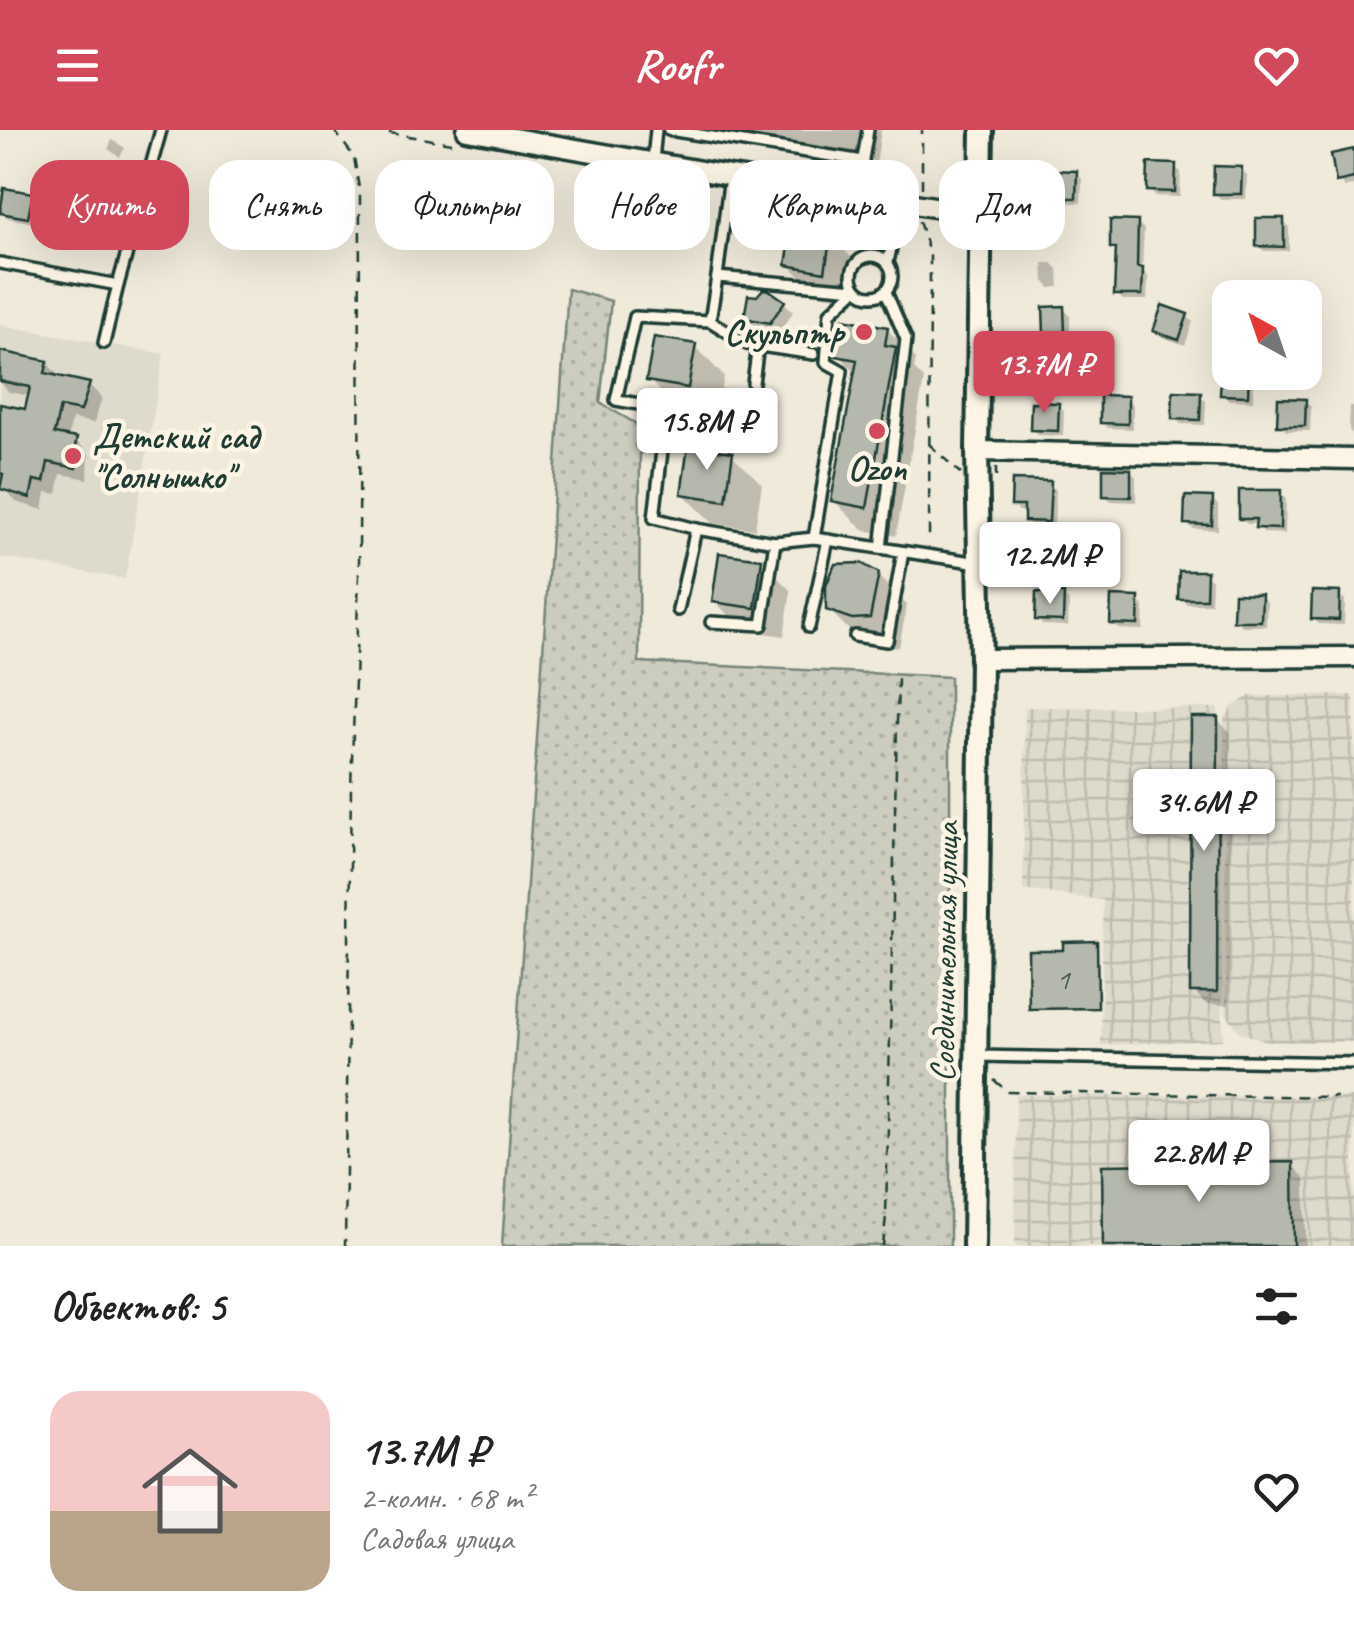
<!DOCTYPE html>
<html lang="ru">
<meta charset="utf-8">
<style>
:root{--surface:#fff;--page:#f2f2f2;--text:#222;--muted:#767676;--line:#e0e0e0;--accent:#d1495b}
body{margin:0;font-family:Caveat,sans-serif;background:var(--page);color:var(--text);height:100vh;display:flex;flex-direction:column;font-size:38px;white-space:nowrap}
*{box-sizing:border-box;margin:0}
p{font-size:32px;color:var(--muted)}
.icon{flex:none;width:55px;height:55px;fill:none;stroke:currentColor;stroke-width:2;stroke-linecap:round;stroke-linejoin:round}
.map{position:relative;height:1116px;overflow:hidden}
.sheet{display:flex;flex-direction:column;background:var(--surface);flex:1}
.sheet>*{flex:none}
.guide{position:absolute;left:30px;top:30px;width:1295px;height:90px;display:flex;gap:20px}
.needle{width:65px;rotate:320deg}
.fabs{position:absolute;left:1212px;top:150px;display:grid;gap:20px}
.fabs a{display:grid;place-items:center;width:110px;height:110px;border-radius:20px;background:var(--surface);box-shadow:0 10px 40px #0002;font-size:50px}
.price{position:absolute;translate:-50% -85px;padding:0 22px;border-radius:10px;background:#fff;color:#222;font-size:32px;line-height:65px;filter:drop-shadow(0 2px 5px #0008)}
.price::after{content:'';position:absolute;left:50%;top:60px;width:30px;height:22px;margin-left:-15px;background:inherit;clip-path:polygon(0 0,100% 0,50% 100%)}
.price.selected{background:var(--accent);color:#fff}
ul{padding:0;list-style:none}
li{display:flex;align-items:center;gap:30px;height:250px;padding:0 50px}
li+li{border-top:2px solid var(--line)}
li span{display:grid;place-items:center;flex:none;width:280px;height:200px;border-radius:30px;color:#555}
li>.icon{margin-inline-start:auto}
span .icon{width:120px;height:120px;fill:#fffc;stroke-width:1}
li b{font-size:42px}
h2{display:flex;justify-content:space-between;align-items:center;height:120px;padding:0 50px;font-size:42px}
.chip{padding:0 35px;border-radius:30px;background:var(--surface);box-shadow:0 10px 40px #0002;font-size:35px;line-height:90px}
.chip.selected{background:var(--accent);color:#fff}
header{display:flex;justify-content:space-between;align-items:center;height:130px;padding:0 50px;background:var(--accent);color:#fff;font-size:45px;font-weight:700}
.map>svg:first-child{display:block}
.built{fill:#dedbcc}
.industrial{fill:url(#industrial-grid)}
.grass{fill:url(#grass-dots);stroke:#76857a;stroke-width:2.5}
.shadow{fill:#0003}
.building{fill:#b5b9ad;stroke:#1f3d34;stroke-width:2.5}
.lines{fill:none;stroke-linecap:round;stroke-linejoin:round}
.service-casing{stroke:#1f3d34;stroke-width:16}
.minor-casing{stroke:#1f3d34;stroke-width:25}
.tertiary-casing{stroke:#1f3d34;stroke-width:28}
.path{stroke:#1f3d34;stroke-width:2.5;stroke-dasharray:10 8;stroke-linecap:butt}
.service{stroke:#fcf5e5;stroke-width:9}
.minor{stroke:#fcf5e5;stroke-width:18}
.tertiary{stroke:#fcf5e5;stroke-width:20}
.poi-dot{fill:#d1495b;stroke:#fcf5e5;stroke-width:4}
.labels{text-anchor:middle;stroke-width:9;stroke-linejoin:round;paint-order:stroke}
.number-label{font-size:30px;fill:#445c52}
.poi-label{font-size:35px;font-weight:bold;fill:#1f3d34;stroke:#fcf5e5;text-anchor:end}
.street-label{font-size:35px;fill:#1f3d34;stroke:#fcf5e5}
</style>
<header><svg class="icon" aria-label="menu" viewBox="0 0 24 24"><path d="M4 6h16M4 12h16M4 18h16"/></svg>Roofr<svg class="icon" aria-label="heart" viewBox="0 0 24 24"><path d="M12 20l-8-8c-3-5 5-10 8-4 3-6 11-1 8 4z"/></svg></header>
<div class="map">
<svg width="1354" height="1116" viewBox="0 0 1354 1116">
<defs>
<pattern id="industrial-grid" width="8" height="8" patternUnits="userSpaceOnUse" patternTransform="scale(2.5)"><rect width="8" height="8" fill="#dedbcc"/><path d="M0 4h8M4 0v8" fill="none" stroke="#bebdb0"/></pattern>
<pattern id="grass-dots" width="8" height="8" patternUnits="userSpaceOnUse" patternTransform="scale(2.5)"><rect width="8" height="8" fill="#cccdbf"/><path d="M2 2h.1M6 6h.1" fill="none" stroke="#afb1a5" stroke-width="1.8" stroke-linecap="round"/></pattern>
</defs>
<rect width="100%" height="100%" fill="#efeada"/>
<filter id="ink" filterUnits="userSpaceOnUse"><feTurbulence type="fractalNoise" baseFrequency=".01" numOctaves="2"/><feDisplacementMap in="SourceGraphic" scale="20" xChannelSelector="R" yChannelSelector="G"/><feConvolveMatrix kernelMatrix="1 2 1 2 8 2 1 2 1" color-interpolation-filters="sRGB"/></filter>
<g filter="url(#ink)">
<path class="built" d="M0 195 164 224 125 449 0 427Z"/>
<g class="industrial">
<path d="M1354 565V912H1270L1241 903 1226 884 1224 590 1232 577 1249 566Z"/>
<path d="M1025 577 1218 578 1223 910 1101 915 1103 770 1023 760Z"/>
<path d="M1016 965 1354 967V1116H1015Z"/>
</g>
<path class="grass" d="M568 159 611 171 600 273 640 296 639 532 950 547V1116H502Z"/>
<g class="shadow">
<path d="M698 0H881L876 36 713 15Z"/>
<path d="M112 10 125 18 120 27 108 19Z"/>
<path d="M1354 22V55L1345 57 1339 50Z"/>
<path d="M1174 36 1181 42 1180 67 1155 66 1149 60Z"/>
<path d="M1241 39 1247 45 1246 69H1221L1215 63Z"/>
<path d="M1076 43 1082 49 1081 73H1057L1051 67Z"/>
<path d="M31 66 38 72 33 93 8 88 2 82Z"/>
<path d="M667 84 673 90 666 123 652 120 646 114Z"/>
<path d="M1283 91 1289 97V121H1264L1258 115Z"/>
<path d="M1137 93 1144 99 1142 140 1148 146 1147 170H1123L1117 164 1118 123 1112 117Z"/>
<path d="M830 106 860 136 854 170 818 164 788 134Z"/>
<path d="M1043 133H1052L1058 139 1059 157 1050 158 1044 151Z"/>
<path d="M1264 159 1276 168H1257Z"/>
<path d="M759 169 784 172 793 182 780 201 756 197 747 187Z"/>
<path d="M1063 179 1070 185V208L1052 209 1046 202Z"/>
<path d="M1187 186 1193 192 1185 215 1162 207 1156 201Z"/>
<path d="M887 199 916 229 914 239 924 249 896 406 863 400 833 370 857 244 839 225Z"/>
<path d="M1014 211 1024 213V221L1014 219Z"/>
<path d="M694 216 724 246 717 286 678 280 649 250Z"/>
<path d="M0 230 47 233 60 247 89 255 102 268 94 293 72 289 68 309 76 311 89 324 88 349 61 344 57 364 46 362 43 380 16 372 0 352V277L27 282 30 266 9 262 0 252Z"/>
<path d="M1223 240 1250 242 1254 246 1253 271 1229 270 1223 264Z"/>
<path d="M1200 265 1206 271 1205 295 1181 294 1175 288Z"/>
<path d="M1127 269 1133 275V299L1108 298 1102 292Z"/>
<path d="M1305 271 1311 277 1310 301H1286L1280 295Z"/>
<path d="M1058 275 1064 281 1063 306 1039 305 1033 299Z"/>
<path d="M1350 276H1354V306L1349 300Z"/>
<path d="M732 325 762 354 755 399 713 393 683 364Z"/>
<path d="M1130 341 1136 347V372L1111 371 1105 365Z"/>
<path d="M1050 354 1056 360 1054 397 1032 396 1026 390 1027 381H1019L1013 375Z"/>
<path d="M1280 363 1286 369 1285 404 1264 403 1258 394H1247L1241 388Z"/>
<path d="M1212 369 1218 375V400L1193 399 1187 393Z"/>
<path d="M761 431 791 461 784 506 744 500 714 471Z"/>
<path d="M1206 444 1212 450 1211 474H1187L1181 468Z"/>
<path d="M877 445 907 475 899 517 883 518 858 509 828 479Z"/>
<path d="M1338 464 1345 470 1344 495 1319 494 1313 488Z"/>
<path d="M1062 465 1069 471 1068 496 1043 495 1037 489Z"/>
<path d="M1261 466 1267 472 1266 496H1242L1236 490Z"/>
<path d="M1138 470 1144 476 1143 500 1119 499 1112 493Z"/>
<path d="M1217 589 1230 602 1229 875 1206 874 1193 861Z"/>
<path d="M1096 814 1099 879 1033 880 1031 878 1065 822Z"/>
<path d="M1292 1035 1305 1048 1306 1116H1106Z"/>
</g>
<g class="building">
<path d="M1354 19V48L1336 52 1331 24Z"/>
<path d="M1148 33 1176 34 1175 62 1147 61Z"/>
<path d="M1214 36 1242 37 1241 64H1213Z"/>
<path d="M1049 40 1077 41 1076 68H1048Z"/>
<path d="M4 58 33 63 28 88 0 83Z"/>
<path d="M650 78 668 81 661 118 643 115Z"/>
<path d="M1256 88H1284V117L1256 116Z"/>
<path d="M1110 90 1138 91 1137 137 1143 138 1142 165H1114L1116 118H1110Z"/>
<path d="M792 97 831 104 825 142 786 135Z"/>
<path d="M763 159 769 160 785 171 770 193 744 188 748 165 757 166Z"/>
<path d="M1162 175 1188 184 1179 210 1153 201Z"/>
<path d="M1064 176 1065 203 1044 204 1043 177Z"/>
<path d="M843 189 888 197 885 215 896 217 867 378 831 371 857 230 836 226Z"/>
<path d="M654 207 696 214 688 258 646 251Z"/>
<path d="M0 221 48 231 45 243 90 253 81 281 60 277 54 304 77 308 74 321 79 322 76 338 48 332 44 352 34 350 30 368 0 359 3 344 0 343V274L25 279 30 257 0 251Z"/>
<path d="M1221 242H1249L1248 266 1220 265Z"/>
<path d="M1173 261 1201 262 1200 290 1172 289Z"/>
<path d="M1100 265 1128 266V294L1100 293Z"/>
<path d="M1278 268 1306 269 1305 296H1277Z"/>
<path d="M1031 272 1059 273 1058 301 1030 300Z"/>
<path d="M688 316 733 322 726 371 681 364Z"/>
<path d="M1103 338 1131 339V367L1103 366Z"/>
<path d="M1012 350 1051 351 1049 392 1024 391V376H1011Z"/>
<path d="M1239 360H1281L1280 399 1255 398 1256 389H1239Z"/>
<path d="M1185 366 1213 367 1212 395 1184 394Z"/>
<path d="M719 423 762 429 755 478 712 472Z"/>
<path d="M861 433 879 443 870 488 852 489 826 480V456L835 434Z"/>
<path d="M1179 441H1207L1206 469H1178Z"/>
<path d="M1312 461 1340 462 1339 490 1311 489Z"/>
<path d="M1036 462 1064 463 1063 491 1035 490Z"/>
<path d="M1234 463 1262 464 1261 491H1233Z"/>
<path d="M1111 466 1139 467 1138 495 1110 494Z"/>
<path d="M1191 587H1218L1217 862H1190Z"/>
<path d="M1097 811 1098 878 1029 879 1028 820H1063V812Z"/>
<path d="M1293 1032 1294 1116H1103L1102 1035Z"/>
</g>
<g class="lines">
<g class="service-casing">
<g id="service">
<path d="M669 0 863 31"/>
<path d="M653 30 656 0"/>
<path d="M730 46 717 147 856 159"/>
<path d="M857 64 868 0"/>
<circle cx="872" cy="146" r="20"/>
<path d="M888 132 901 71"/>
<path d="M0 133 118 155 161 0"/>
<path d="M710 191 747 214 814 224"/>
<path d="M104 213 118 155"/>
<path d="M753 253 758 216"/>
<path d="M696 399 654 388 667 279 616 270 635 187 710 191 717 147"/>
<path d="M814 408 842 241 826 232 830 183 856 159"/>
<path d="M881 418 906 209 886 162"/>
<path d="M678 480 696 399 775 412 814 408 979 433"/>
<path d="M711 492 762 495 775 412"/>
<path d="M809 497 828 410"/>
<path d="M855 506 887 511 903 422"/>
<path d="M978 926 1354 933"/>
</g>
</g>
<g class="minor-casing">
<g id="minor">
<path d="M467 0 730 46 980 84"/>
<path d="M977 321 1354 329"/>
<path d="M981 529 1354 527"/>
</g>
</g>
<g class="tertiary-casing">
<path id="tertiary" d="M974 1116 981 529 977 321 982 0"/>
</g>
<g class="path">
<path d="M334 0 354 27 360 65 359 445 351 656 345 1116"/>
<path d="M371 0 458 14"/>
<path d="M922 58V0"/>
<path d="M919 91 930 126 929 412"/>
<path d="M929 314 961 344"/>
<path d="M996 337V354"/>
<path d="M994 950 1008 962 1337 967"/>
<path d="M883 1116 886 1086 898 548"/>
</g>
<use href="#service" class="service"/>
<use href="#minor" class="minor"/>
<use href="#tertiary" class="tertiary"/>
</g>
</g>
<g class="poi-dot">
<circle cx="864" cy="202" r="10"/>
<circle cx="877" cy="301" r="10"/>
<circle cx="73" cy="326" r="10"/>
</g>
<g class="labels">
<g class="number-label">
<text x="1063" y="859">1</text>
</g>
<g class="poi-label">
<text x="844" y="214">Скульптр</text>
<text x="93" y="318" text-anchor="start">Детский сад<tspan x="93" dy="40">"Солнышко"</tspan></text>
<text x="877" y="350" text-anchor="middle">Ozon</text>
</g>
<g class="street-label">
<text transform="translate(944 822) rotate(-89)" y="12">Соединительная улица</text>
</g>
</g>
</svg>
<div class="fabs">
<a><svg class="needle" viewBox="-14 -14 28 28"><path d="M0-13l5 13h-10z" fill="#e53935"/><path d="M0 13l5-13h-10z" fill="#767676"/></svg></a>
</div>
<b class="price selected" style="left:1044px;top:286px">13.7M ₽</b>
<b class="price" style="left:707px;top:343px">15.8M ₽</b>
<b class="price" style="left:1050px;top:477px">12.2M ₽</b>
<b class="price" style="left:1204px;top:724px">34.6M ₽</b>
<b class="price" style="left:1199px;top:1075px">22.8M ₽</b>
<div class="guide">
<a class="chip selected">Купить</a>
<a class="chip">Снять</a>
<a class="chip">Фильтры</a>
<a class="chip">Новое</a>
<a class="chip">Квартира</a>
<a class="chip">Дом</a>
</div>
</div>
<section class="sheet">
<h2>Объектов: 5<svg class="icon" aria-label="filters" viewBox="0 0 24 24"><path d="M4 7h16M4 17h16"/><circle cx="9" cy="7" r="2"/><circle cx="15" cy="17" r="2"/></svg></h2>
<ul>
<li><span style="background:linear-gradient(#f6c9c9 60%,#b9a48a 0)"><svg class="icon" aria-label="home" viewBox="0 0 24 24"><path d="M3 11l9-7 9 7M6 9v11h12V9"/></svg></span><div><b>13.7M ₽</b><p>2-комн. · 68 m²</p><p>Садовая улица</p></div><svg class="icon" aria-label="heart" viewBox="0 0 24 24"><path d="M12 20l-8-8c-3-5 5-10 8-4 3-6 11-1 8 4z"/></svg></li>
</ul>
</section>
